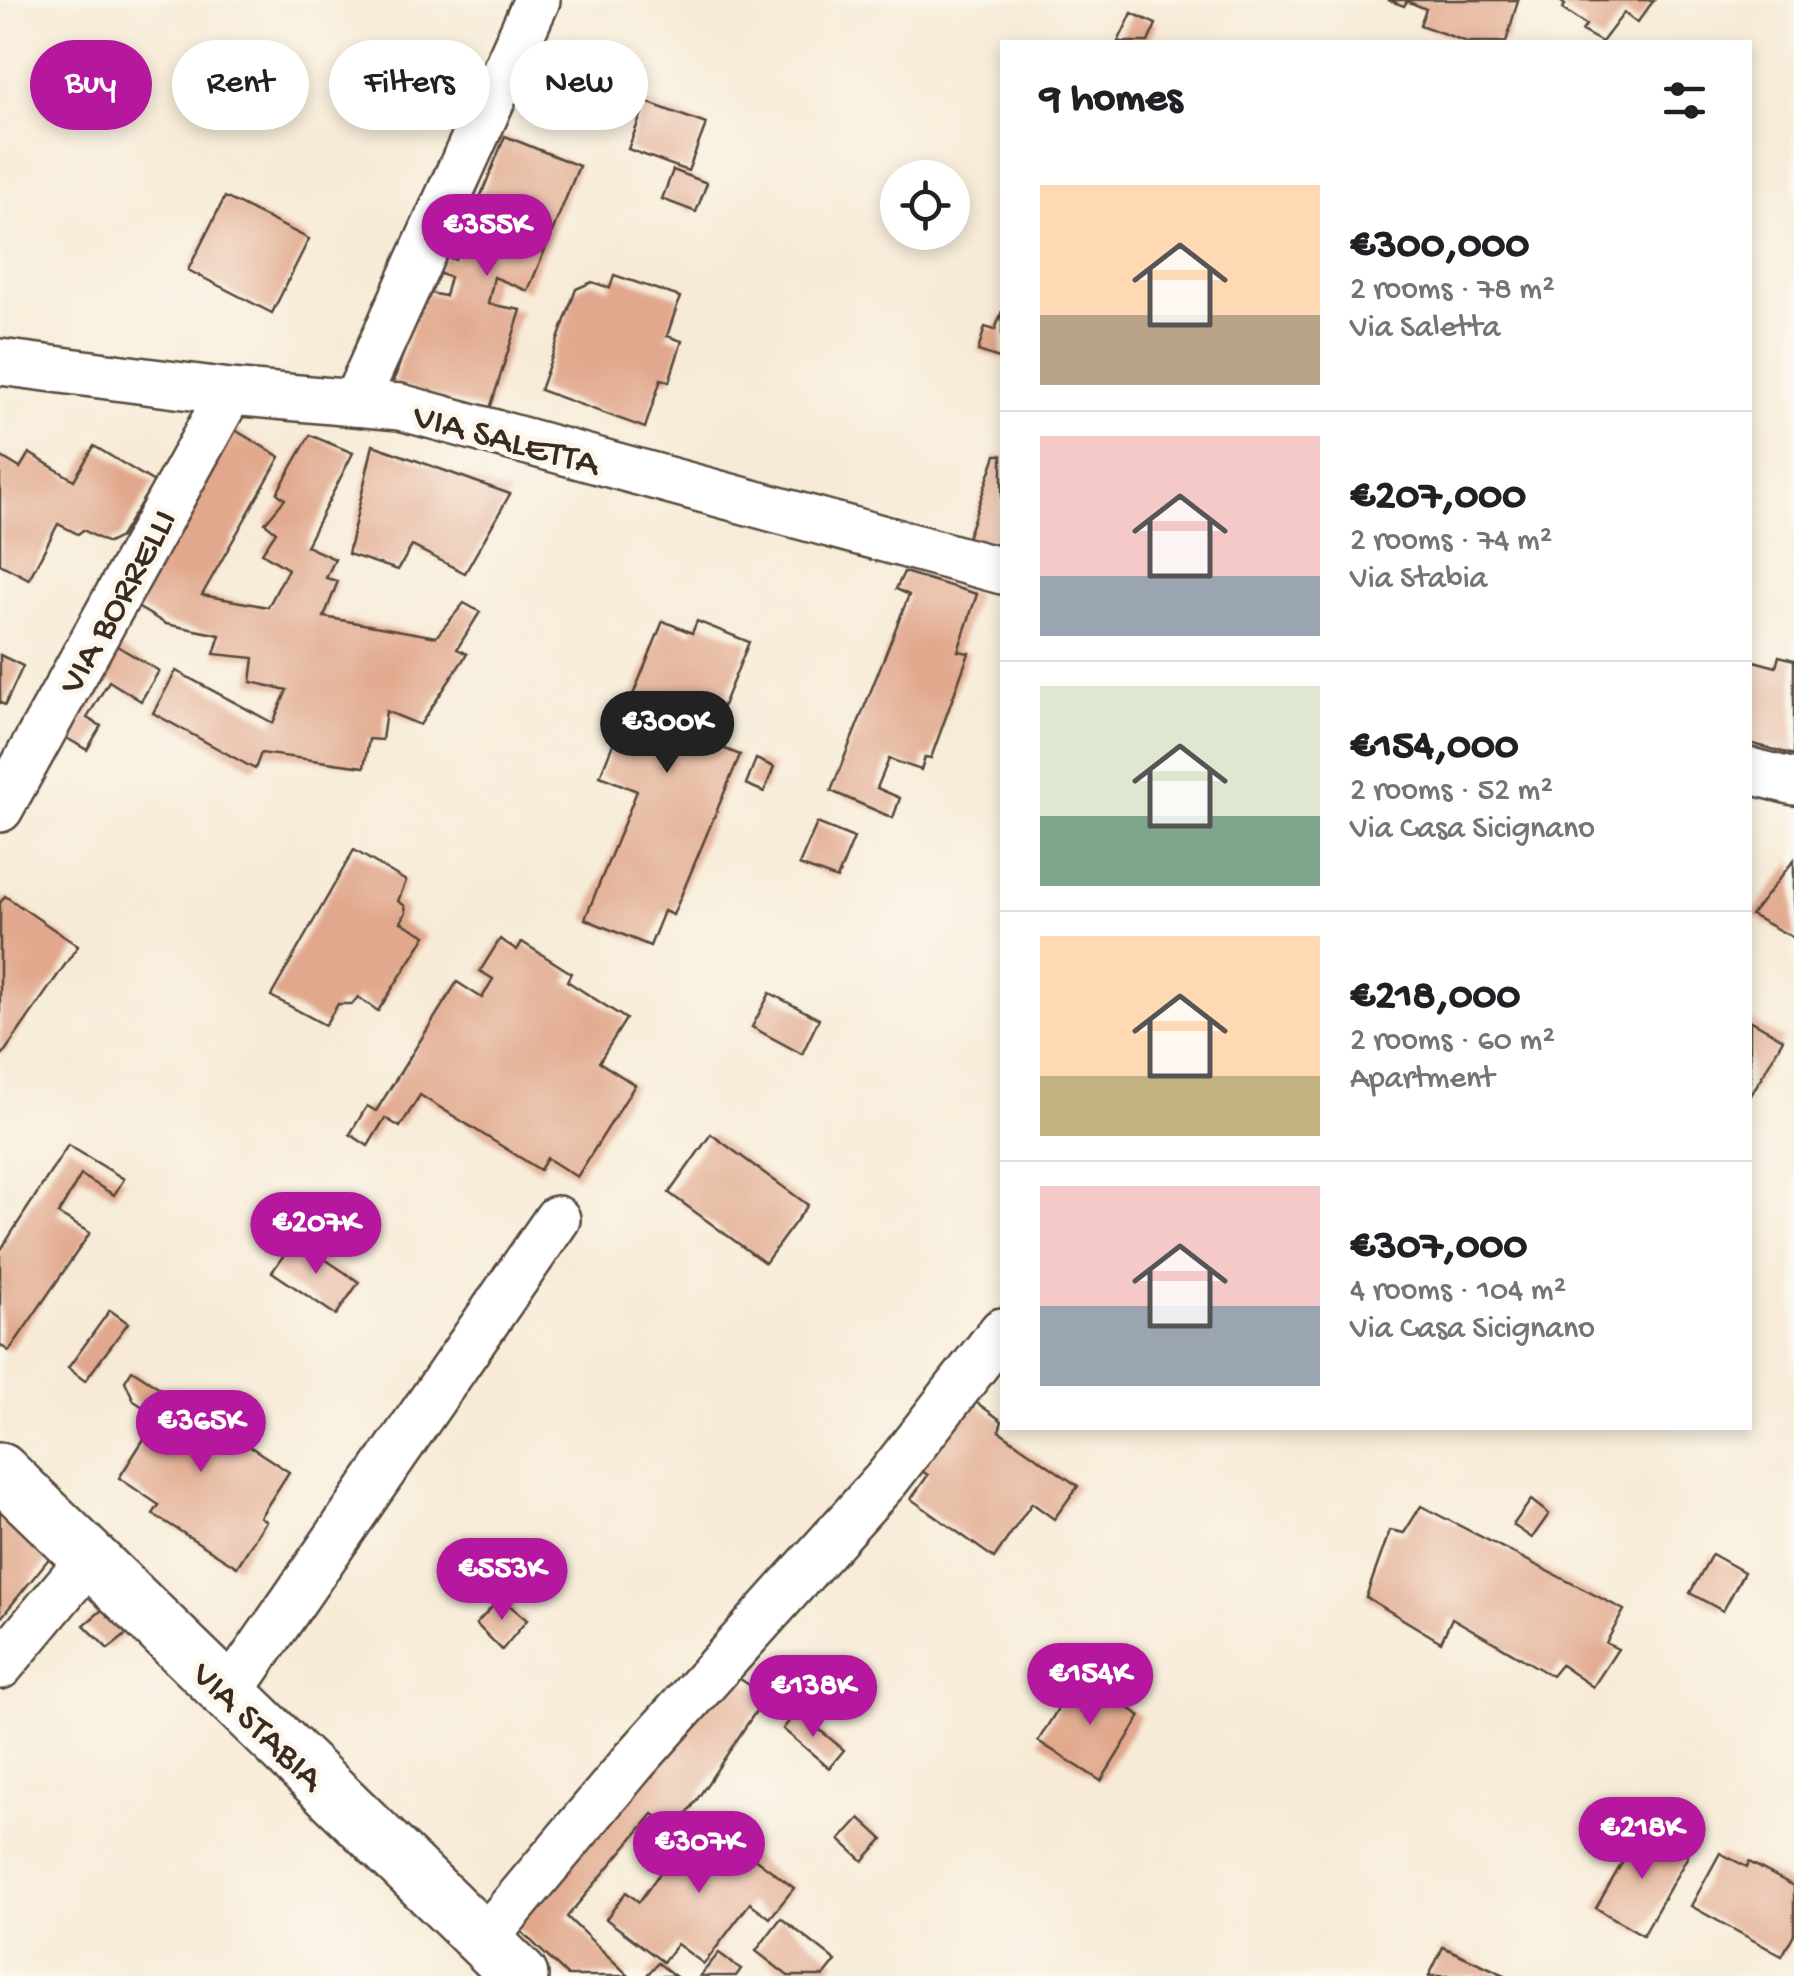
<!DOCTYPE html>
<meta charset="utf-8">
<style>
:root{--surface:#fff;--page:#f2f2f2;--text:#202124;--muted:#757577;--line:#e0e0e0;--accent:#b5179e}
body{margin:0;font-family:"Gochi Hand",sans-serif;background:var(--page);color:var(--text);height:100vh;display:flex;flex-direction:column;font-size:38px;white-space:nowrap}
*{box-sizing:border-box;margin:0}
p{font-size:32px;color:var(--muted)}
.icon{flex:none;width:55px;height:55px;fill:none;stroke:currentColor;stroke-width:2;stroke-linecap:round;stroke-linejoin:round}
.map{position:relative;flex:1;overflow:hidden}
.side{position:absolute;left:1000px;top:40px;width:752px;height:1390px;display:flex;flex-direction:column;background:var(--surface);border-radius:0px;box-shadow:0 5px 15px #0003}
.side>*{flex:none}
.guide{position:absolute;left:30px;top:40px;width:820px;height:90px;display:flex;gap:20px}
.buttons{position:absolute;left:880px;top:160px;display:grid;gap:20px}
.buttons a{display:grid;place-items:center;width:90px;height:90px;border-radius:50%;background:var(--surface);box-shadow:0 5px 15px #0003;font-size:50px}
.price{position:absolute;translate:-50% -85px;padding:0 22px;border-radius:35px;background:var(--accent);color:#fff;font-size:32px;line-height:65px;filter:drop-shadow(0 2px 5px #0008)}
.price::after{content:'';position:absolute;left:50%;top:60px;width:30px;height:22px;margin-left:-15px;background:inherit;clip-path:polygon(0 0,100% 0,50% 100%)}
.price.active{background:#222;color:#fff}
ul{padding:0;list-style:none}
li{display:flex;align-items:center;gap:30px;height:250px;padding:0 40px}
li+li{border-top:2px solid var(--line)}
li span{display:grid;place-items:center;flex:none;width:280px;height:200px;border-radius:0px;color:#555}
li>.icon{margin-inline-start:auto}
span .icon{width:120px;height:120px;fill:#fffc;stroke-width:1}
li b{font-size:42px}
h2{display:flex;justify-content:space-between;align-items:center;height:120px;padding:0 40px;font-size:42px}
.pill{padding:0 35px;border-radius:45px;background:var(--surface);box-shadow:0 5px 15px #0003;font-size:35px;line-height:90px}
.pill.active{background:var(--accent);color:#fff}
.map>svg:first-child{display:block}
.building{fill:#e1a88d}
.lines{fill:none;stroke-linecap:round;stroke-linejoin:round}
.minor-casing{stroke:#57473a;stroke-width:50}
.major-casing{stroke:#57473a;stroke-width:60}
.minor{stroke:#fff;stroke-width:45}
.major{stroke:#fff;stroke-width:55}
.labels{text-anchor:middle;stroke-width:10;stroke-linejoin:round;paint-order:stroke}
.street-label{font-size:38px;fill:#3b2a1e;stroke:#fbf7ec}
</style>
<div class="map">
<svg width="1794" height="1976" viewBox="0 0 1794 1976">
<rect width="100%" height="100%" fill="#fbf7ec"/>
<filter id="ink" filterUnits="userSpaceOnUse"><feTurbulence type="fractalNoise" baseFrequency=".01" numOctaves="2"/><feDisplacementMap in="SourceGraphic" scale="20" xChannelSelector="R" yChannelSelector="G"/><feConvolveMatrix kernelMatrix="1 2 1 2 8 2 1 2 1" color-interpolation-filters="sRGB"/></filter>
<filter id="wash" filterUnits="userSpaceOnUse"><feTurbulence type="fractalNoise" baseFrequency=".0048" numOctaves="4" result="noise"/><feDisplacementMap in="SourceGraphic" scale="40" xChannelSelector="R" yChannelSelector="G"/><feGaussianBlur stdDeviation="2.25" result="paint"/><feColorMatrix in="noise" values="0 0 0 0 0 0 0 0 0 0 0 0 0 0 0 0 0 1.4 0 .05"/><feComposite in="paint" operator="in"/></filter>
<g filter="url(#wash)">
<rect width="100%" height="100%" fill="#f7ebd7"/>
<g id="blocks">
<g class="building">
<path d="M1388 0H1518L1506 42H1467L1420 25 1426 9 1407 1 1404 6Z"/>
<path d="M1559 0H1654L1637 23 1624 13 1602 42 1582 31 1586 25 1562 9 1565 5Z"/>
<path d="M1132 13 1156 24 1148 42H1118Z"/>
<path d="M646 102 706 124 688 171 628 149Z"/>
<path d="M505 136 579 166 528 291 494 277 488 304 521 310 489 412 393 383 424 292 445 296 450 277 437 273 445 256 455 260Z"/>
<path d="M673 170 707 183 696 212 662 199Z"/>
<path d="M225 197 309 239 272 313 188 270Z"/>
<path d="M614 275 680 297 667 336 682 341 669 382 661 379 645 428 540 390 576 289 592 282 610 288Z"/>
<path d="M1002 311V359L978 351 985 327 995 330Z"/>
<path d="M230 427 280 457 202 595 268 607 288 569 262 553 276 532 265 523 285 499 277 493 310 435 353 453 306 546 335 559 326 578 338 581 324 617 436 637 464 603 480 612 457 649 467 654 420 725 386 711 382 740 369 739 364 767 261 753 255 769 153 713 176 671 273 723 287 690 251 682 254 658 214 654 220 635 166 624 134 605Z"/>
<path d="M373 445 510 494 465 573 412 546 398 570 348 554Z"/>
<path d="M94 446 154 482 120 537 108 543 83 530 78 534 58 524 29 579 0 564V456L20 468 29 453 74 480Z"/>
<path d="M996 455H1002V554L966 541Z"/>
<path d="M904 572 977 594 958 651 969 653 931 758 925 757 921 770 889 759 877 788 900 798 893 818 831 791 909 595 896 589Z"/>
<path d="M663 621 692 633 697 621 749 642 708 742 740 755 673 915 664 911 650 946 585 919 637 791 600 776Z"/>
<path d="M107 640 159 671 141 701 109 681 87 718 101 726 87 750 55 731Z"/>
<path d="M0 655 23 666 5 705 0 703Z"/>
<path d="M1779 656 1794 660V755L1750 743V660L1776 667Z"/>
<path d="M756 759 774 767 764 792 746 784Z"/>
<path d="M817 823 854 838 837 879 799 865Z"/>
<path d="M354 850 406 881 398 901 405 906 406 912 401 922 426 936 378 1011 358 997 352 1004H338L325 1025 271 996Z"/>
<path d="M1794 860V938L1751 915Z"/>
<path d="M5 896 78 946 3 1054 0 1051V903Z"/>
<path d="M500 939 517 950 522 942 571 973 567 981 626 1019 599 1062 635 1085 577 1177 547 1158 540 1170 420 1095 400 1127 385 1118 368 1146 350 1134 367 1106 376 1111 457 982 482 998 493 979 480 971Z"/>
<path d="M770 993 819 1019 802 1054 752 1027Z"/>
<path d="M1750 1020 1783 1039 1750 1097Z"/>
<path d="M711 1134 808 1205 765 1263 669 1193Z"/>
<path d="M68 1145 124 1179 114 1195 81 1175 58 1214 90 1233 9 1351 0 1345V1251Z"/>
<path d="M295 1239 359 1282 336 1315 272 1272Z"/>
<path d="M110 1310 128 1323 85 1381 68 1368Z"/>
<path d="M132 1370 289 1472 260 1517 266 1521 237 1567 153 1514 159 1505 119 1478 158 1417 134 1401 125 1381Z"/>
<path d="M962 1392 1002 1421 999 1431 1078 1486 1054 1519 1032 1503 994 1558 911 1499 928 1475 911 1464Z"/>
<path d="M0 1490 60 1545 0 1619Z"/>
<path d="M1531 1500 1549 1514 1532 1538 1513 1525Z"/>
<path d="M1421 1506 1624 1610 1606 1643 1618 1649 1593 1687 1561 1665 1552 1676 1452 1618 1441 1642 1366 1597 1390 1530 1404 1533Z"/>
<path d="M1712 1554 1744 1572 1723 1611 1690 1593Z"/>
<path d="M501 1598 527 1620 502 1650 476 1624Z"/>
<path d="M109 1604 132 1630 108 1649 84 1625Z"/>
<path d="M728 1671 766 1696 676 1831 653 1814 567 1917 629 1976H568L507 1918Z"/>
<path d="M1078 1676 1141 1716 1101 1781 1038 1741Z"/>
<path d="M797 1711 844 1750 829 1768 783 1729Z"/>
<path d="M700 1817 794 1888 770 1918 750 1903 704 1964 677 1944 663 1962 606 1919 626 1892 639 1902Z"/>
<path d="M860 1818 883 1839 863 1861 840 1840Z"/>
<path d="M1641 1830 1688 1856 1643 1935 1596 1908Z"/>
<path d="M1720 1853 1747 1867 1749 1862 1794 1886V1934L1782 1956 1691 1906Z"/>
<path d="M781 1918 836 1961 824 1976H788L756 1951Z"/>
<path d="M1443 1947 1507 1976H1429Z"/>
<path d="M719 1953 741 1969 736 1976H700Z"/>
<path d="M658 1963 675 1976H646Z"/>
</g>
</g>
</g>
<g filter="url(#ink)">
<use href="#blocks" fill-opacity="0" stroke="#57473a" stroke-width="2.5"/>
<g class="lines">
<g class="minor-casing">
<g id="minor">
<path d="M0 362 230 392 400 407 1002 571"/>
<path d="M355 403 537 0"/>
<path d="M1750 771 1794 782"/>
<path d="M0 809 230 392"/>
<path d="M0 1666 90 1558"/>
<path d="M229 1694 557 1219"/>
<path d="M483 1941 635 1760 887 1479 1002 1331"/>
</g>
</g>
<g class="major-casing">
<path id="major" d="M0 1471 520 1976"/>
</g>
<use href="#minor" class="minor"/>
<use href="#major" class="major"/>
</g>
</g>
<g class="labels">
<g class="street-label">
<text transform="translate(507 437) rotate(15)" y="13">VIA SALETTA</text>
<text transform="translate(115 600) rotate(-61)" y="13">VIA BORRELLI</text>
<text transform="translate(260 1724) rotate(44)" y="13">VIA STABIA</text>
</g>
</g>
</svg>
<div class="buttons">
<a><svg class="icon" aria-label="locate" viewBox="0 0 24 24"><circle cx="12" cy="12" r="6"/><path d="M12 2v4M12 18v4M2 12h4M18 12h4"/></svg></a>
</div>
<b class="price" style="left:487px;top:279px">€355K</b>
<b class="price active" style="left:667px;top:776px">€300K</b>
<b class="price" style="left:316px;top:1277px">€207K</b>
<b class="price" style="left:201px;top:1475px">€365K</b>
<b class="price" style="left:502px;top:1623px">€553K</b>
<b class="price" style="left:1090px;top:1728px">€154K</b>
<b class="price" style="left:813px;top:1740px">€138K</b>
<b class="price" style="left:1642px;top:1882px">€218K</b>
<b class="price" style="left:699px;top:1896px">€307K</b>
<div class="guide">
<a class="pill active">Buy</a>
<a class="pill">Rent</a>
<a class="pill">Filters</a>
<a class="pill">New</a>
</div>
<section class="side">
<h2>9 homes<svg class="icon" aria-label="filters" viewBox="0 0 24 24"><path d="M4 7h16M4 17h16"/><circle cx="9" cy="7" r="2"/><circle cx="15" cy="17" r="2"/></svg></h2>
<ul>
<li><span style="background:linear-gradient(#ffd9b3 65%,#b9a48a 0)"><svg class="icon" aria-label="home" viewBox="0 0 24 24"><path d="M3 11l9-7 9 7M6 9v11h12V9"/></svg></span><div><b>€300,000</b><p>2 rooms · 78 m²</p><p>Via Saletta</p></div></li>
<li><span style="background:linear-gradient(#f6c9c9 70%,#9aa5b1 0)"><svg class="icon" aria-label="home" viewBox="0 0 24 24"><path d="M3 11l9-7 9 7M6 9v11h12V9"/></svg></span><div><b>€207,000</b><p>2 rooms · 74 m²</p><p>Via Stabia</p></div></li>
<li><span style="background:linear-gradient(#dfe7d0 65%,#7fa58c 0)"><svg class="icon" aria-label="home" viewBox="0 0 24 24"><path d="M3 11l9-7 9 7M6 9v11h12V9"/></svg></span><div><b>€154,000</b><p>2 rooms · 52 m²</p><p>Via Casa Sicignano</p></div></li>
<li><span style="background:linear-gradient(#ffd9b3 70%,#c2b280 0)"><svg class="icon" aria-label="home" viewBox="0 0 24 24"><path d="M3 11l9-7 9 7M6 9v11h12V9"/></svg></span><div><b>€218,000</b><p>2 rooms · 60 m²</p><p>Apartment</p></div></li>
<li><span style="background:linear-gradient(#f6c9c9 60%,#9aa5b1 0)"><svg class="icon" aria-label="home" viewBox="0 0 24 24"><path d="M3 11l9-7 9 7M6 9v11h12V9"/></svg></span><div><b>€307,000</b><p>4 rooms · 104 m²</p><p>Via Casa Sicignano</p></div></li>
</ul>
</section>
</div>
